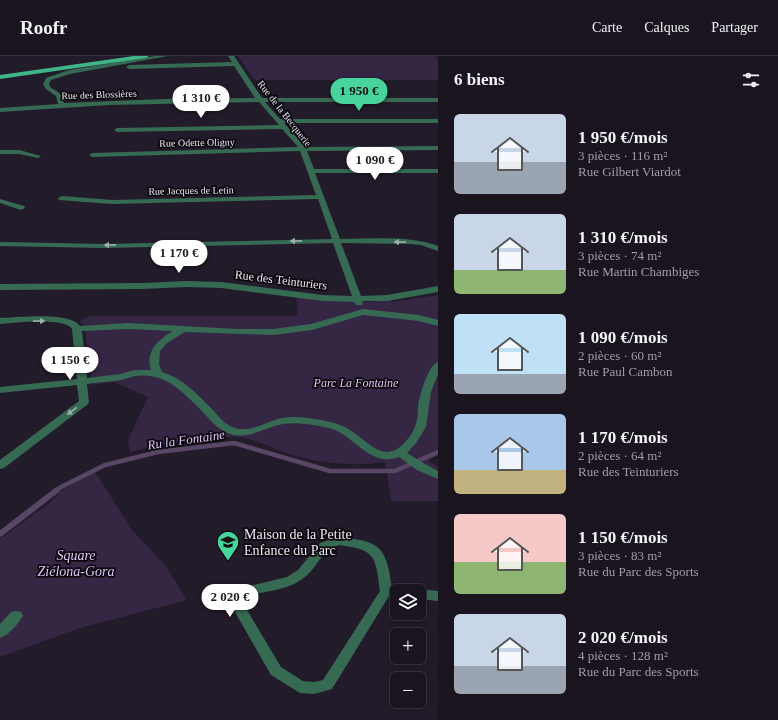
<!DOCTYPE html>
<html lang="fr">
<meta charset="utf-8">
<style>
:root{--surface:#1a141f;--page:#27212c;--text:#f1f3f6;--muted:#9f9ea4;--line:#38333d;--accent:#48d49d}
body{margin:0;font-family:Georgia,serif;background:var(--page);color:var(--text);height:100vh;display:flex;flex-direction:column;font-size:15px;white-space:nowrap}
*{box-sizing:border-box;margin:0}
p{font-size:13px;color:var(--muted)}
.icon{flex:none;width:22px;height:22px;fill:none;stroke:currentColor;stroke-width:2;stroke-linecap:round;stroke-linejoin:round}
.map{position:relative;flex:1;overflow:hidden}
.panel{display:flex;flex-direction:column;background:var(--surface);width:340px}
.panel>*{flex:none}
.controls{position:absolute;left:390px;top:528px;display:grid;gap:8px}
.controls a{display:grid;place-items:center;width:36px;height:36px;border-radius:6px;background:var(--surface);box-shadow:0 2px 10px #0003,0 0 0 1px var(--line);font-size:20px}
.price{position:absolute;translate:-50% -34px;padding:0 9px;border-radius:14px;background:#fff;color:#222;font-size:13px;line-height:26px;filter:drop-shadow(0 1px 2px #0008)}
.price::after{content:'';position:absolute;left:50%;top:24px;width:12px;height:9px;margin-left:-6px;background:inherit;clip-path:polygon(0 0,100% 0,50% 100%)}
.price.on{background:var(--accent);color:#111}
ul{padding:0;list-style:none}
li{display:flex;align-items:center;gap:12px;height:100px;padding:0 16px}
li span{display:grid;place-items:center;flex:none;width:112px;height:80px;border-radius:6px;color:#555}
li>.icon{margin-inline-start:auto}
span .icon{width:48px;height:48px;fill:#fffc;stroke-width:1}
li b{font-size:17px}
h2{display:flex;justify-content:space-between;align-items:center;height:48px;padding:0 16px;font-size:17px}
header{display:flex;align-items:center;gap:24px;box-sizing:border-box;height:56px;padding:0 20px;background:var(--surface);border-bottom:1px solid var(--line)}
header strong{font-size:19px}
nav{display:flex;gap:22px;margin-inline-start:auto;font-size:14px}
main{display:flex;flex:1;min-height:0}
.map>svg:first-child{display:block}
.green{fill:#352644}
.lines{fill:none;stroke-linecap:round;stroke-linejoin:round}
.stream-far1{stroke:#584666;stroke-width:4.5}
.stream{stroke:#584666;stroke-width:6}
.street{fill:#376a53;fill-rule:evenodd}
.primary{fill:#40b688;fill-rule:evenodd}
.oneway{fill:#9cb0ab}
.labels{text-anchor:middle;stroke-width:3.5;stroke-linejoin:round;paint-order:stroke}
.far-street-label{font-size:10px;fill:#eee9f3;stroke:#0a070d}
.street-label{font-size:12px;fill:#eee9f3;stroke:#0a070d}
.park-label{font-size:12px;font-style:italic;fill:#dec6f7;stroke:#0a070d}
.water-label{font-size:13px;font-style:italic;fill:#dec6f7;stroke:#0a070d}
.near-poi-label{font-size:14px;fill:#eee9f3;stroke:#0a070d;text-anchor:start}
.near-park-label{font-size:14px;font-style:italic;fill:#dec6f7;stroke:#0a070d}
</style>
<header>
<strong>Roofr</strong>
<nav><a>Carte</a><a>Calques</a><a>Partager</a></nav>
</header>
<main>
<div class="map">
<svg width="438" height="664" viewBox="0 0 438 664">
<rect width="100%" height="100%" fill="#221b29"/>
<g class="green">
<path d="M238 0H435L438 3V24H255Z"/>
<path d="M438 239V399L428 405 438 410V445H391L385 406C353 411 317 407 286 397 271 392 254 382 237 381 201 378 165 387 130 396L128 384 148 341 114 326 92 329 85 273 80 265 90 260H298L296 241C329 246 357 248 390 244L392 246Z"/>
<path d="M95 416 132 474 165 509 187 544 80 572 0 601V483L51 446 61 435 73 427Z"/>
</g>
<g class="lines">
<path class="stream-far1" d="M55 435 61 431 105 409 158 396 234 387 330 415H395L438 396"/>
<path class="stream" d="M0 478 57 434"/>
<g class="street">
<path d="M155 0H168L70 18 51 24 49 28 50 31 61 38 64 47 164 43 255 42 234 10 129 13 126 11 129 9 232 6 228 0H234L262 42H438V46H265L280 63H438V67H284L305 91 438 90V94L307 95 314 113H438V117H315L340 183C372 183 408 179 438 190V195L421 189 410 188 341 187 361 240 387 239 438 230V236L387 245H363L362 249H356L354 246 323 245 221 232 186 231 142 233 0 234V228L142 227 186 225 221 226 323 239 352 240 333 187 105 192 0 190V186L105 188 332 183 318 143 112 148 59 144 58 142 62 140 112 144 316 139 300 95 92 101 89 99 92 97 298 91 282 73 117 76 114 74 117 72 279 69 259 46 109 49 0 56V52L58 48 56 40 46 33 43 28 46 22 69 14Z"/>
<path d="M0 94H19L41 100 38 102 19 98H0Z"/>
<path d="M0 143 24 150 25 152 21 154 0 147Z"/>
<path d="M363 253 419 259 438 264V270L419 265 363 259 312 274 273 279 185 276 167 287 160 295 159 308 162 316C182 322 196 337 210 351 218 359 224 369 235 372 250 377 268 365 282 362 297 359 316 363 331 366 338 368 344 370 350 374 369 386 385 410 406 385 412 379 415 372 417 364 418 359 418 354 418 349 420 339 428 309 438 306V318L431 336 426 371 416 387 407 397 425 408 438 415V423L417 414 399 401C369 412 354 378 329 372 315 369 297 366 283 368 265 371 249 384 230 378 216 373 208 361 198 351 180 333 163 316 135 320 130 321 126 323 121 324 110 326 98 326 87 328L89 346 88 348 4 412 0 413V404L79 345 77 329 0 337V331L77 323 72 273C65 261 14 267 0 268V262C18 262 69 255 80 270L128 267 237 273H273L311 268ZM128 273 173 275C158 284 145 295 151 314H135L120 318 87 322 82 275Z"/>
<path d="M338 481C379 485 386 489 392 531L401 533 403 535H397V541L389 540 332 633 314 638 300 637 271 619 231 549 237 533 287 521 298 514 320 487ZM339 489C376 494 375 499 380 535L323 624 314 626 303 625 281 611 244 549 246 540C266 535 290 534 305 521 319 509 320 496 339 489Z"/>
<path d="M419 533 438 535V545L419 543V535H414Z"/>
<path d="M16 555 21 556 23 560C18 568 9 579 0 582V568L11 556Z"/>
</g>
<path class="primary" d="M134 0H149L146 2 0 23V19Z"/>
</g>
<defs><path id="oneway-solid" d="M-6-.8H1V-3.2L6.5 0L1 3.2V.8H-6Z"/></defs>
<g class="oneway">
<use href="#oneway-solid" transform="translate(296 185) rotate(179)"/>
<use href="#oneway-solid" transform="translate(400 186) rotate(-179)"/>
<use href="#oneway-solid" transform="translate(110 189) rotate(179)"/>
<use href="#oneway-solid" transform="translate(39 265) rotate(-1)"/>
<use href="#oneway-solid" transform="translate(72 355) rotate(143)"/>
</g>
<defs>
<g id="school-pin" transform="scale(1.15)"><path d="M0 17L-7.5 6A9.5 9.5 0 1 1 7.5 6Z" fill="#48d49d" stroke="#0a070d"/><path d="M0-5L7-2L0 1L-7-2ZM-4 1L0 2.5L4 1V4Q0 6-4 4Z" fill="#111"/></g>
</defs>
<g fill-rule="evenodd">
<use href="#school-pin" x="228" y="486"/>
</g>
<g class="labels">
<g class="far-street-label">
<text transform="translate(99 38) rotate(-2)" y="4">Rue des Blossières</text>
<text transform="translate(285 57) rotate(52)" y="4">Rue de la Becquerie</text>
<text transform="translate(197 86) rotate(-1)" y="4">Rue Odette Oligny</text>
<text transform="translate(191 134) rotate(-1)" y="4">Rue Jacques de Letin</text>
</g>
<g class="street-label">
<text transform="translate(281 224) rotate(7)" y="4">Rue des Teinturiers</text>
</g>
<g class="park-label">
<text x="356" y="331">Parc La Fontaine</text>
</g>
<g class="water-label">
<text transform="translate(186 383) rotate(-8)" y="5">Ru la Fontaine</text>
</g>
<g class="near-poi-label">
<text x="244" y="483">Maison de la Petite<tspan x="244" dy="16">Enfance du Parc</tspan></text>
</g>
<g class="near-park-label">
<text x="76" y="504">Square<tspan x="76" dy="16">Ziélona-Gora</tspan></text>
</g>
</g>
</svg>
<div class="controls">
<a><svg class="icon" aria-label="layers" viewBox="0 0 24 24"><path d="M12 4l9 5-9 5-9-5zM3 14l9 5 9-5"/></svg></a>
<a>+</a>
<a>−</a>
</div>
<b class="price on" style="left:359px;top:56px">1 950 €</b>
<b class="price" style="left:201px;top:63px">1 310 €</b>
<b class="price" style="left:375px;top:125px">1 090 €</b>
<b class="price" style="left:179px;top:218px">1 170 €</b>
<b class="price" style="left:70px;top:325px">1 150 €</b>
<b class="price" style="left:230px;top:562px">2 020 €</b>
</div>
<section class="panel">
<h2>6 biens<svg class="icon" aria-label="filters" viewBox="0 0 24 24"><path d="M4 7h16M4 17h16"/><circle cx="9" cy="7" r="2"/><circle cx="15" cy="17" r="2"/></svg></h2>
<ul>
<li><span style="background:linear-gradient(#c9d6e8 60%,#9aa5b1 0)"><svg class="icon" aria-label="home" viewBox="0 0 24 24"><path d="M3 11l9-7 9 7M6 9v11h12V9"/></svg></span><div><b>1 950 €/mois</b><p>3 pièces · 116 m²</p><p>Rue Gilbert Viardot</p></div></li>
<li><span style="background:linear-gradient(#c9d6e8 70%,#8fb573 0)"><svg class="icon" aria-label="home" viewBox="0 0 24 24"><path d="M3 11l9-7 9 7M6 9v11h12V9"/></svg></span><div><b>1 310 €/mois</b><p>3 pièces · 74 m²</p><p>Rue Martin Chambiges</p></div></li>
<li><span style="background:linear-gradient(#bfe0f5 75%,#9aa5b1 0)"><svg class="icon" aria-label="home" viewBox="0 0 24 24"><path d="M3 11l9-7 9 7M6 9v11h12V9"/></svg></span><div><b>1 090 €/mois</b><p>2 pièces · 60 m²</p><p>Rue Paul Cambon</p></div></li>
<li><span style="background:linear-gradient(#a9c7e8 70%,#c2b280 0)"><svg class="icon" aria-label="home" viewBox="0 0 24 24"><path d="M3 11l9-7 9 7M6 9v11h12V9"/></svg></span><div><b>1 170 €/mois</b><p>2 pièces · 64 m²</p><p>Rue des Teinturiers</p></div></li>
<li><span style="background:linear-gradient(#f6c9c9 60%,#8fb573 0)"><svg class="icon" aria-label="home" viewBox="0 0 24 24"><path d="M3 11l9-7 9 7M6 9v11h12V9"/></svg></span><div><b>1 150 €/mois</b><p>3 pièces · 83 m²</p><p>Rue du Parc des Sports</p></div></li>
<li><span style="background:linear-gradient(#c9d6e8 65%,#9aa5b1 0)"><svg class="icon" aria-label="home" viewBox="0 0 24 24"><path d="M3 11l9-7 9 7M6 9v11h12V9"/></svg></span><div><b>2 020 €/mois</b><p>4 pièces · 128 m²</p><p>Rue du Parc des Sports</p></div></li>
</ul>
</section>
</main>
